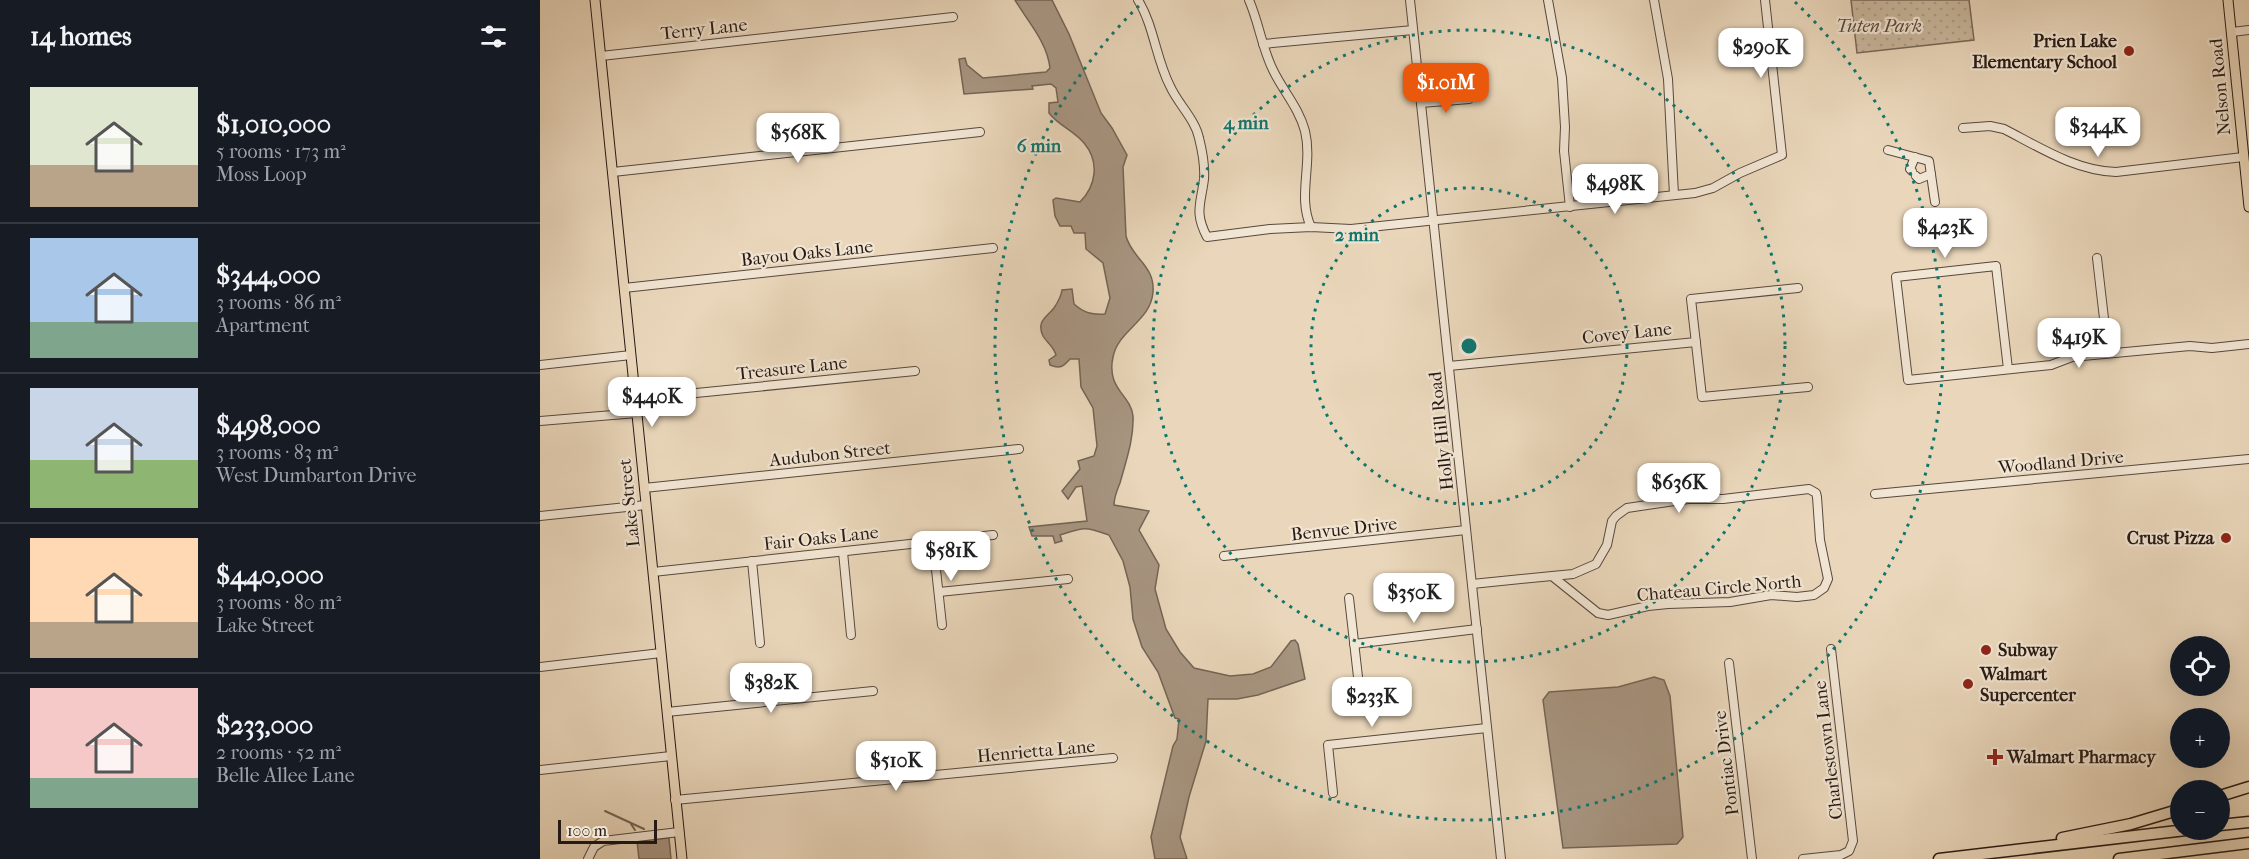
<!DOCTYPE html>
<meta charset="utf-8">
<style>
:root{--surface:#171b24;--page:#20242c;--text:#f1f3f6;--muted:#9ea1a6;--line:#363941;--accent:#ea580c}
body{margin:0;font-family:"IM FELL French Canon",serif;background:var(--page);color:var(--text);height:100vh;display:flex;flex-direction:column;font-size:22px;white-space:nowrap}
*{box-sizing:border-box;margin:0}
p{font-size:20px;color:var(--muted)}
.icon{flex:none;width:33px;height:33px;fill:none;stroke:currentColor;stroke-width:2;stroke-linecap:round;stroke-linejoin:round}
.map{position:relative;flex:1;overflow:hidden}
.panel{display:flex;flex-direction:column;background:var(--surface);width:540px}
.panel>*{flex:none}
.controls{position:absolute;left:1630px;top:636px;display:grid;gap:12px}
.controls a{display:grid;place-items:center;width:60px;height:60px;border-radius:50%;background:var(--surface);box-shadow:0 6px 24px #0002;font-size:30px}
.scale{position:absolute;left:18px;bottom:15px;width:99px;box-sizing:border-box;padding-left:6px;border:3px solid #271913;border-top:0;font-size:16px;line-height:21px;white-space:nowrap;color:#271913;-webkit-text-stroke:4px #f1e5d3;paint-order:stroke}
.price{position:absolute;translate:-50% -51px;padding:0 14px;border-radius:12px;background:#fff;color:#222;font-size:20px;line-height:39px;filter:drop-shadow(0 2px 3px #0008)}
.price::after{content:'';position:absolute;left:50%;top:36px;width:18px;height:14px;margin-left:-9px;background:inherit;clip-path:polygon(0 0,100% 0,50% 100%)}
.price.current{background:var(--accent);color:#fff}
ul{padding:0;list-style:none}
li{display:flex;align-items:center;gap:18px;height:150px;padding:0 30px}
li+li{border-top:2px solid var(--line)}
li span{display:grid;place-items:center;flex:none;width:168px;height:120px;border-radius:0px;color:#555}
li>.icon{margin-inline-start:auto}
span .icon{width:72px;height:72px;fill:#fffc;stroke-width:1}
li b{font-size:26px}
h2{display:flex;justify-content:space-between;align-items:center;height:72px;padding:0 30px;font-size:26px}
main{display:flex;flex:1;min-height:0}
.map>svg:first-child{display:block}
.park{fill:url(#park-dots);stroke:#786858;stroke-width:1.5}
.water{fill:#a89682;stroke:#746456;stroke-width:1.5}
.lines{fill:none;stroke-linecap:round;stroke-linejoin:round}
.stream{stroke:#746456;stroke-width:2}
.minor-casing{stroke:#58483d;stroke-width:10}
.major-casing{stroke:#271913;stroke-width:11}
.highway-casing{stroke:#271913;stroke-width:13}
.minor{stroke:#f1e5d3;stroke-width:8}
.major{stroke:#ead7bb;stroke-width:9}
.highway{stroke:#ead7bb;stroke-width:10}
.ring{fill:none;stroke:#0f766e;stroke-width:3;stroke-dasharray:3 6}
.poi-dot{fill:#8f2418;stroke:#f1e5d3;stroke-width:2}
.labels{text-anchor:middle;stroke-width:4.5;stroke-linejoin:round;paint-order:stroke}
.park-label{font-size:18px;font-style:italic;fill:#58483d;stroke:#f1e5d3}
.street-label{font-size:18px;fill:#271913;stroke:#f1e5d3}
.poi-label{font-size:18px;font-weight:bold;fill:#271913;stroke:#f1e5d3;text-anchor:start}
.centre{fill:#0f766e;stroke:#f1e5d3;stroke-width:3}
.ring-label{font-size:18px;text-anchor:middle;font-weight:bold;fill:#0f766e;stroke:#f1e5d3;stroke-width:4.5;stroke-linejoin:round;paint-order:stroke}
</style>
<main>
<section class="panel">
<h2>14 homes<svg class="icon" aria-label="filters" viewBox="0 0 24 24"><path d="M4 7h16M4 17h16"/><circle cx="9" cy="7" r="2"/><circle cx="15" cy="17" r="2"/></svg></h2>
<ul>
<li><span style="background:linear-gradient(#dfe7d0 65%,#b9a48a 0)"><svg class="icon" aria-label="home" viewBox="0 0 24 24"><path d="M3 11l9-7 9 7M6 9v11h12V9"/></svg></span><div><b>$1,010,000</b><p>5 rooms · 173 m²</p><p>Moss Loop</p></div></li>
<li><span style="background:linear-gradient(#a9c7e8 70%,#7fa58c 0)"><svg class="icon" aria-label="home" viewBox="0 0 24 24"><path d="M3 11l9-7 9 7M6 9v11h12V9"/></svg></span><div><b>$344,000</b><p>3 rooms · 86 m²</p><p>Apartment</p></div></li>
<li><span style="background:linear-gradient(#c9d6e8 60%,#8fb573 0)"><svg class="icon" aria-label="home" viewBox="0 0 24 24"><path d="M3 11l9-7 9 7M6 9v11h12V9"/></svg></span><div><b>$498,000</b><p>3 rooms · 83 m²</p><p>West Dumbarton Drive</p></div></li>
<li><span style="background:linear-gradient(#ffd9b3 70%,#b9a48a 0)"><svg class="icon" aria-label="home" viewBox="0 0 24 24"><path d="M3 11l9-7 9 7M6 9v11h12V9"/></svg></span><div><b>$440,000</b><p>3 rooms · 80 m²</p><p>Lake Street</p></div></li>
<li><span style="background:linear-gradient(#f6c9c9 75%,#7fa58c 0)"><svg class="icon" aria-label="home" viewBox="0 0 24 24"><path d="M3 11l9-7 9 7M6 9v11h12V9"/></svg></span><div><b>$233,000</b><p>2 rooms · 52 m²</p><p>Belle Allee Lane</p></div></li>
</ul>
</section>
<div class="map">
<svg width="1709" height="859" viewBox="0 0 1709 859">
<defs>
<pattern id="park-dots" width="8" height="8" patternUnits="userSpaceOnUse" patternTransform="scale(1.5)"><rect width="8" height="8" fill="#c9b79e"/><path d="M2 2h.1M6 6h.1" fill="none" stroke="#ad9d87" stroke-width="1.8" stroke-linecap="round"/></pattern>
</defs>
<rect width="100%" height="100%" fill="#ead7bb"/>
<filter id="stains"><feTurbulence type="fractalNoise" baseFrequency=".00333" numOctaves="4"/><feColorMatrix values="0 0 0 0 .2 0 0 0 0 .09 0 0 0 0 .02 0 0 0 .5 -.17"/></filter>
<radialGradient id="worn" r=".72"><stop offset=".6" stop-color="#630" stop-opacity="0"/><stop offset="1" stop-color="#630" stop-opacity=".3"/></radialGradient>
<path class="park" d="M1311 0H1429L1434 40 1317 53Z"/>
<g class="water">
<path d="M475 0H512L529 34 561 113 572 128 587 155 583 167 586 236C592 259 615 265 613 292 611 321 578 330 573 357 566 389 591 395 593 416 594 439 586 461 580 483 577 490 574 497 574 505L609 511 599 530 619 565 615 589 626 629 640 652 654 668 690 676 713 674 731 667 751 641 755 640 758 644 765 679 718 695 697 699H668L666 741 649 797 640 837 647 859H615L611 837 633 746 637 739 639 719 635 718 618 672 602 647 593 619 590 587 583 561 569 535 566 534C543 526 543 528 520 535L522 541 515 543 513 536H492L489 527 547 521 542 486 536 487 528 499 522 491 540 469 538 461 554 456 557 446 553 408 541 387 539 359H530C523 367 520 369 510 365L509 360 516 355C513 345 507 343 503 336 496 321 507 317 514 308 518 302 521 297 522 290L532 289 534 304C544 313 552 315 565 314L570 298 563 263 546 249 545 233H534L531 226H520L515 216 513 200 516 198 540 202C556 186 560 162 544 143 534 131 518 125 509 113V103L518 102 516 88 511 84 492 86 493 89 424 94 419 59 425 58 427 65 443 78 506 72 510 68C507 42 488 22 475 0Z"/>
<path d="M1114 677 1124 680 1130 696 1143 837 1137 844 1023 848 1003 700 1009 692 1078 687Z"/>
<path d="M129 838 131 859H99L97 841Z"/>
</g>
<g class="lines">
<g class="stream">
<path d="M65 811 104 829"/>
<path d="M91 824 95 830"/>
</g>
<g class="minor-casing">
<g id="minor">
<path d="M598 0C614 26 616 59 630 86 638 104 655 119 659 138 662 150 665 166 664 179 661 204 654 212 667 237L730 229 771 227 811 229 1155 193 1173 188 1200 173 1242 155 1225 0"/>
<path d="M709 0C719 23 722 48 733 70 743 91 759 108 765 131 773 164 757 197 771 227"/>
<path d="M870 0 961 859"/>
<path d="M1008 0 1022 78 1025 127 1024 151 1030 207"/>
<path d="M1114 0 1128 79 1134 195"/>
<path d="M1692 32 1709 30"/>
<path d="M723 44 873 30"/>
<path d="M61 56 413 17"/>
<path d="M881 103 929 99"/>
<path d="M1423 128 1450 126 1464 129C1499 147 1536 171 1576 172L1703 157"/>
<path d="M1348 150 1389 161 1395 202"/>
<path d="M1372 171 1370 169 1375 157"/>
<path d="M73 172 440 132"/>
<path d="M1376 176 1379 179 1391 174"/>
<path d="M1557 258 1568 353"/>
<path d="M84 288 453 248"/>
<path d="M1258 288 1151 299 1162 397 1268 387"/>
<path d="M0 365 91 355"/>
<path d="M909 366 1156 342"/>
<path d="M1468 369 1456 266 1356 277 1368 380 1511 365 1532 357 1650 346 1672 348 1709 344"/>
<path d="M96 399 375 371"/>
<path d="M0 421 97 413"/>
<path d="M104 488 479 449"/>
<path d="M1335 494 1709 459"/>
<path d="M0 516 106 505"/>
<path d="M393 542 402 625"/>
<path d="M303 552 311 635"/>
<path d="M684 556 926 530"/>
<path d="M212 561 220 643"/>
<path d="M113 572 453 535"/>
<path d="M932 584 1012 576 1058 613 1068 615 1108 606 1128 604 1190 602 1231 595 1257 597 1274 595 1284 588 1288 579 1280 540 1277 497 1276 493 1269 489 1183 499H1148L1087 508 1076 516 1072 521 1067 545 1056 564 1033 574 1012 576"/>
<path d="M399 592 528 579"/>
<path d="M809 598 818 677"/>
<path d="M814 644 937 629"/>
<path d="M1189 663 1212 859"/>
<path d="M0 667 121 653"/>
<path d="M127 712 333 691"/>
<path d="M0 770 131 756"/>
<path d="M793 793 788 745 947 728"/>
<path d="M135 800 573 758"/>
<path d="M48 859 54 847 63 841 139 832"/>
<path d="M1263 859 1301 855 1309 851 1313 841 1291 649"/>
</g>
</g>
<g class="major-casing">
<g id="major">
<path d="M55 0 142 859"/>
<path d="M1688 0 1709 207"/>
</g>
</g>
<g class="highway-casing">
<g id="highway">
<path d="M1680 796 1709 787"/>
<path d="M1680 825 1709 822"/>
<path d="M1522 838 1591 824 1641 809"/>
<path d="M1399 859 1646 830"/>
<path d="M1579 859 1709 843"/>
</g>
</g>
<use href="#minor" class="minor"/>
<use href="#major" class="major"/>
<use href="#highway" class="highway"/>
</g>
<g class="ring">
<circle cx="929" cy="346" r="158"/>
<circle cx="929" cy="346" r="316"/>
<path d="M1255 2A474 474 0 1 1 603 2"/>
</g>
<g class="poi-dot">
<circle cx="1589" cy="51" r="6"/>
<circle cx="1686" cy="538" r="6"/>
<circle cx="1446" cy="650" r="6"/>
<circle cx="1428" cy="684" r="6"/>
<path d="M1452 748h6v6h6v6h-6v6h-6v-6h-6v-6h6z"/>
</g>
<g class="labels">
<g class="park-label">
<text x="1339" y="32">Tuten Park</text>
</g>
<g class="street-label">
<text transform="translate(164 29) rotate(-6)" y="6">Terry Lane</text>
<text transform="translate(1680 87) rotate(-95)" y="6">Nelson Road</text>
<text transform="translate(267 253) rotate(-6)" y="6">Bayou Oaks Lane</text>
<text transform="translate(1087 333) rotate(-6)" y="6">Covey Lane</text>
<text transform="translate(252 368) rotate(-6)" y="6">Treasure Lane</text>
<text transform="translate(901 431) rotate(-96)" y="6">Holly Hill Road</text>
<text transform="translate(290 454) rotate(-6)" y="6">Audubon Street</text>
<text transform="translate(1521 462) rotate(-5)" y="6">Woodland Drive</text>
<text transform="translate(89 503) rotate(-96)" y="6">Lake Street</text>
<text transform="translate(804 529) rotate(-6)" y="6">Benvue Drive</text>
<text transform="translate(281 538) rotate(-6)" y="6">Fair Oaks Lane</text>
<text transform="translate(1179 588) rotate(-5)" y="6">Chateau Circle North</text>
<text transform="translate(1288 750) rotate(-97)" y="6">Charlestown Lane</text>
<text transform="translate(496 751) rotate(-5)" y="6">Henrietta Lane</text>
<text transform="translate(1186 763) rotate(-97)" y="6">Pontiac Drive</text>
</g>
<g class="poi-label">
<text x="1577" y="47" text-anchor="end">Prien Lake<tspan x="1577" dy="21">Elementary School</tspan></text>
<text x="1674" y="544" text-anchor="end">Crust Pizza</text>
<text x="1458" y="656">Subway</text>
<text x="1440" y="680">Walmart<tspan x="1440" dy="21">Supercenter</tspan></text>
<text x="1467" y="763">Walmart Pharmacy</text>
</g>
</g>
<circle cx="929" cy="346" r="9" class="centre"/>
<g class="ring-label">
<text x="706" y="129">4 min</text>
<text x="499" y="152">6 min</text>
<text x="817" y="241">2 min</text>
</g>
<rect width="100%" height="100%" filter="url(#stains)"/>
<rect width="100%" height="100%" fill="url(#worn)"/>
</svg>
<div class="controls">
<a><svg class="icon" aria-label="locate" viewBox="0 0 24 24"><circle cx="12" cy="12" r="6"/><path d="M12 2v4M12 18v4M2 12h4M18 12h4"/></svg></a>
<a>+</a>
<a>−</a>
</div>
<div class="scale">100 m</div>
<b class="price" style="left:1221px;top:79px">$290K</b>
<b class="price current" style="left:906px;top:114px">$1.01M</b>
<b class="price" style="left:1558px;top:158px">$344K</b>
<b class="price" style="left:258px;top:164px">$568K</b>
<b class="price" style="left:1075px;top:215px">$498K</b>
<b class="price" style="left:1405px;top:259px">$423K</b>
<b class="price" style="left:1539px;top:369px">$419K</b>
<b class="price" style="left:112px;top:428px">$440K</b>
<b class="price" style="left:1139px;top:514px">$636K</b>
<b class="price" style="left:411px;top:582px">$581K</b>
<b class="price" style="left:874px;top:624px">$350K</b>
<b class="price" style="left:231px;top:714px">$382K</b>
<b class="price" style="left:832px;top:728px">$233K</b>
<b class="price" style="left:356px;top:792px">$510K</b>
</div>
</main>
